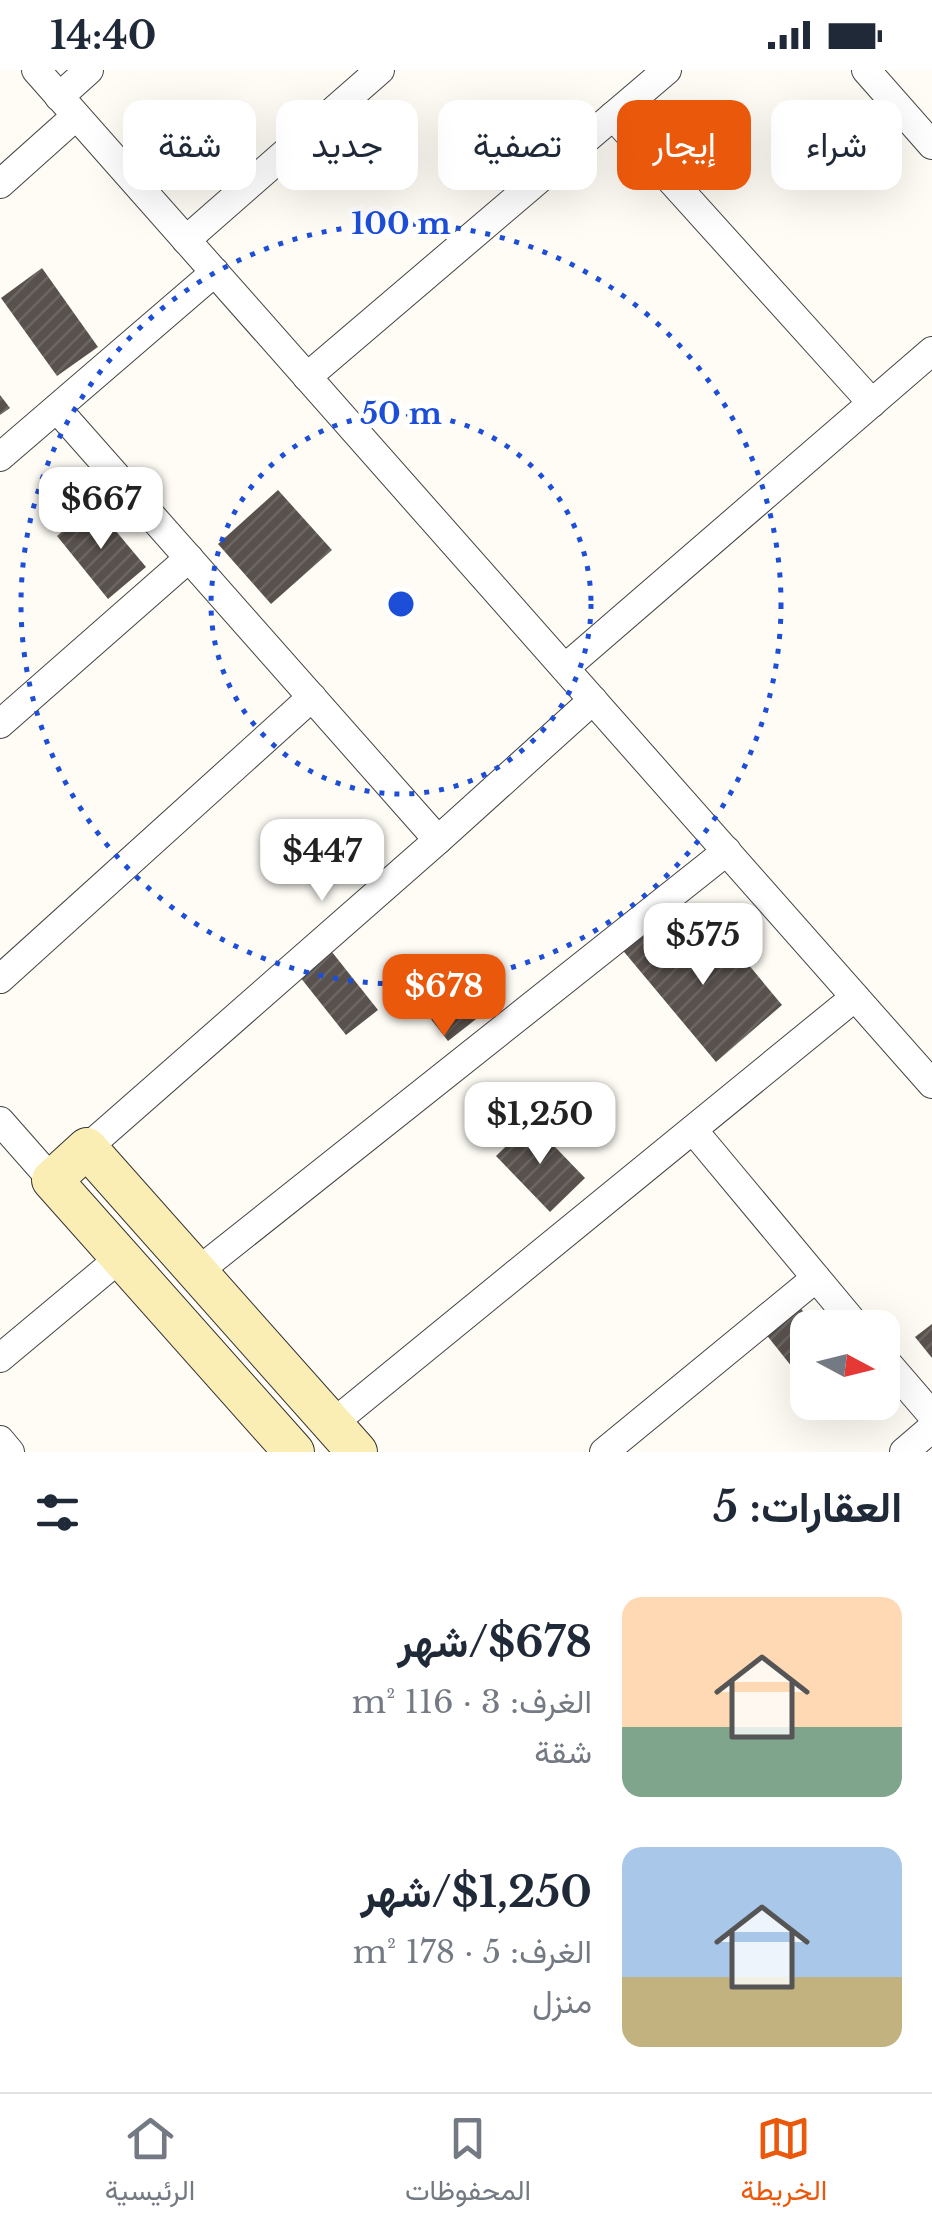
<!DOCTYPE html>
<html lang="ar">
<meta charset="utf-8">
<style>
:root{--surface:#fff;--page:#f6f6f7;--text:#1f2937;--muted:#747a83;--line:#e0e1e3;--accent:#ea580c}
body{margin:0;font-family:"Libre Baskerville",Vazirmatn,serif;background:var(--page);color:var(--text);direction:rtl;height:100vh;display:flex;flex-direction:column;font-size:38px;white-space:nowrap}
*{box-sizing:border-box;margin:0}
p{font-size:32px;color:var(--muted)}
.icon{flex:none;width:55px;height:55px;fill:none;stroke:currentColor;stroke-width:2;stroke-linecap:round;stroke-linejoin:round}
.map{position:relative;height:1382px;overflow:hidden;direction:ltr}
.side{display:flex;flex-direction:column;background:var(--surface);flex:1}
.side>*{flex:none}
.top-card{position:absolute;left:30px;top:30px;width:872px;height:90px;direction:rtl;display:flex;gap:20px}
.needle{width:65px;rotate:97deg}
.controls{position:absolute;left:790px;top:1240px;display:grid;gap:20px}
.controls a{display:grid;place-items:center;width:110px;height:110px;border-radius:20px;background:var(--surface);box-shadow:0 10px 40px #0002;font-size:50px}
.price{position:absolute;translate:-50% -85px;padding:0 22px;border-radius:20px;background:#fff;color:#222;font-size:32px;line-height:65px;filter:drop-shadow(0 2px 5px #0008)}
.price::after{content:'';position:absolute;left:50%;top:60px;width:30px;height:22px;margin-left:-15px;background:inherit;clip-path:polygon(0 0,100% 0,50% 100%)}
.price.selected{background:var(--accent);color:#fff}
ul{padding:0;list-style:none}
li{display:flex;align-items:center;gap:30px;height:250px;padding:0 30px}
li span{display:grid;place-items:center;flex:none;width:280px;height:200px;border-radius:20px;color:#555}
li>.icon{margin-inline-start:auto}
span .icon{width:120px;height:120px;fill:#fffc;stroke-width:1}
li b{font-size:42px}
h2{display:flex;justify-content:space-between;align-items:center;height:120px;padding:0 30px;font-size:42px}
.tag{padding:0 35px;border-radius:20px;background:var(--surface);box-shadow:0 10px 40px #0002;font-size:35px;line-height:90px}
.tag.selected{background:var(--accent);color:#fff}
.status{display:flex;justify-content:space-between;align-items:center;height:70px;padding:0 50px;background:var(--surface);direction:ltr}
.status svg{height:28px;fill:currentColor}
.tabs{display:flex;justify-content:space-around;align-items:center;height:140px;border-top:2px solid var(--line);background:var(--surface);font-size:28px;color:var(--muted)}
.tabs a{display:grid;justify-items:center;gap:5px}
.tabs .selected{color:var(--accent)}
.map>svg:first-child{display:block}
.building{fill:url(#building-hatch)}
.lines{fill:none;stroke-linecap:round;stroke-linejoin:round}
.street-casing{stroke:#444;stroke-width:30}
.secondary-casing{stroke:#333;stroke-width:42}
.street{stroke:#fff;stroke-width:28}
.secondary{stroke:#fbeeb4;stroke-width:40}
.ring{fill:none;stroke:#1d4ed8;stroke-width:5;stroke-dasharray:5 10}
.centre{fill:#1d4ed8;stroke:#fff;stroke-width:5}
.ring-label{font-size:30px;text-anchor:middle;font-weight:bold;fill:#1d4ed8;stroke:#fff;stroke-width:10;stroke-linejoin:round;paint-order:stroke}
</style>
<div class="status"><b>14:40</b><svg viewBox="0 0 49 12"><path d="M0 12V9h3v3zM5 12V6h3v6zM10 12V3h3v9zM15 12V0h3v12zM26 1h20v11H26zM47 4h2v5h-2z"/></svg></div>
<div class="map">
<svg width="932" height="1382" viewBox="0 0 932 1382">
<defs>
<pattern id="building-hatch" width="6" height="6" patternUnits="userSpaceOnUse" patternTransform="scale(2.5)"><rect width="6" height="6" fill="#59514d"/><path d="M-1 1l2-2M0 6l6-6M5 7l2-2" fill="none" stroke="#6c6662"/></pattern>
</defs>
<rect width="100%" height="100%" fill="#fefcf5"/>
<g class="building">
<path d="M42 198 98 277 57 306 1 228Z"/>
<path d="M0 325 10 338 0 345Z"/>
<path d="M278 420 332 480 271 534 218 474Z"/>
<path d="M94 435 146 497 108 529 57 466Z"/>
<path d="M659 845 706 900 733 876 782 935 716 992 620 877Z"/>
<path d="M332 882 378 940 346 965 300 907Z"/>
<path d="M439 884 484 943 448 971 402 912Z"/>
<path d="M531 1052 585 1108 550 1142 496 1086Z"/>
<path d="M795 1231 816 1258H808V1317L761 1258Z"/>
<path d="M932 1254V1288L915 1267Z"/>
</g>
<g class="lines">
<g class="street-casing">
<g id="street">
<path d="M36 0 932 1014"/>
<path d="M866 0 932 75"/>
<path d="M59 27 89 0"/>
<path d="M613 46 872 333"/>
<path d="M0 114 76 46"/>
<path d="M186 170 380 0"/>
<path d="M307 307 667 0"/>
<path d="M57 339 438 770"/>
<path d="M0 387 215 202"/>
<path d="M565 598 932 281"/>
<path d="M0 654 189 488"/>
<path d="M0 909 312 627"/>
<path d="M0 1051 52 1110"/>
<path d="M693 1060 858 1258"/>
<path d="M87 1078 438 770 593 630"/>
<path d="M197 1202 727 781"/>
<path d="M882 1287 932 1345"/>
<path d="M0 1288 121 1187"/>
<path d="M332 1354 855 927"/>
<path d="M0 1370 10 1382"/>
<path d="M604 1382 816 1208"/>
<path d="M904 1382 932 1358"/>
</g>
</g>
<g class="secondary-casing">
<path id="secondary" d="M294 1382 52 1110 87 1078 357 1382"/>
</g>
<use href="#street" class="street"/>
<use href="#secondary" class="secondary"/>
</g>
<g class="ring">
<circle cx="401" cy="534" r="190"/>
<circle cx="401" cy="534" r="380"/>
</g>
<circle cx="401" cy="534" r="15" class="centre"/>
<g class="ring-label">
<text x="401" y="164">100 m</text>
<text x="401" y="354">50 m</text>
</g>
</svg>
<div class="controls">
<a><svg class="needle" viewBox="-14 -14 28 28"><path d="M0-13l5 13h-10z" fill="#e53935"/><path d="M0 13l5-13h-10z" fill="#747a83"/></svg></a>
</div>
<b class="price" style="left:101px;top:482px">$667</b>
<b class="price" style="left:322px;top:834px">$447</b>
<b class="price" style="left:703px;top:918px">$575</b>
<b class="price selected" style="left:444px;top:969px">$678</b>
<b class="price" style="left:540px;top:1097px">$1,250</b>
<div class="top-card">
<a class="tag">شراء</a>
<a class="tag selected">إيجار</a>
<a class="tag">تصفية</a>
<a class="tag">جديد</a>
<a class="tag">شقة</a>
</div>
</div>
<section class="side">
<h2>العقارات: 5<svg class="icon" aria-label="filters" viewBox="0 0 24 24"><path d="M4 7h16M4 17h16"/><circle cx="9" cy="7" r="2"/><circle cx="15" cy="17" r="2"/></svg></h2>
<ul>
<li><span style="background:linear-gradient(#ffd9b3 65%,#7fa58c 0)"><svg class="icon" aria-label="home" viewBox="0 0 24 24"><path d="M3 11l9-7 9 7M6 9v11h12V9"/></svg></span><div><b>$678/شهر</b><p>الغرف: 3 · 116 m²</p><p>شقة</p></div></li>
<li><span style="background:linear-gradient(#a9c7e8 65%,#c2b280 0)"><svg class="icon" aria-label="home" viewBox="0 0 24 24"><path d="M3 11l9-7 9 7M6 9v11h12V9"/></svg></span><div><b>$1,250/شهر</b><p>الغرف: 5 · 178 m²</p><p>منزل</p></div></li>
</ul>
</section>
<nav class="tabs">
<a class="selected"><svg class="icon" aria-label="map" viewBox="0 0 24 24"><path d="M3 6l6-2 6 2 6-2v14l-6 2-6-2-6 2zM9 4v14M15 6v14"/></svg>الخريطة</a>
<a><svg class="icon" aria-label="saved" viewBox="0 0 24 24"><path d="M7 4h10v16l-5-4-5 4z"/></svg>المحفوظات</a>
<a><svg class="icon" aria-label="home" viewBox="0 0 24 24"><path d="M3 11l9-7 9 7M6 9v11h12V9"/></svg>الرئيسية</a>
</nav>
